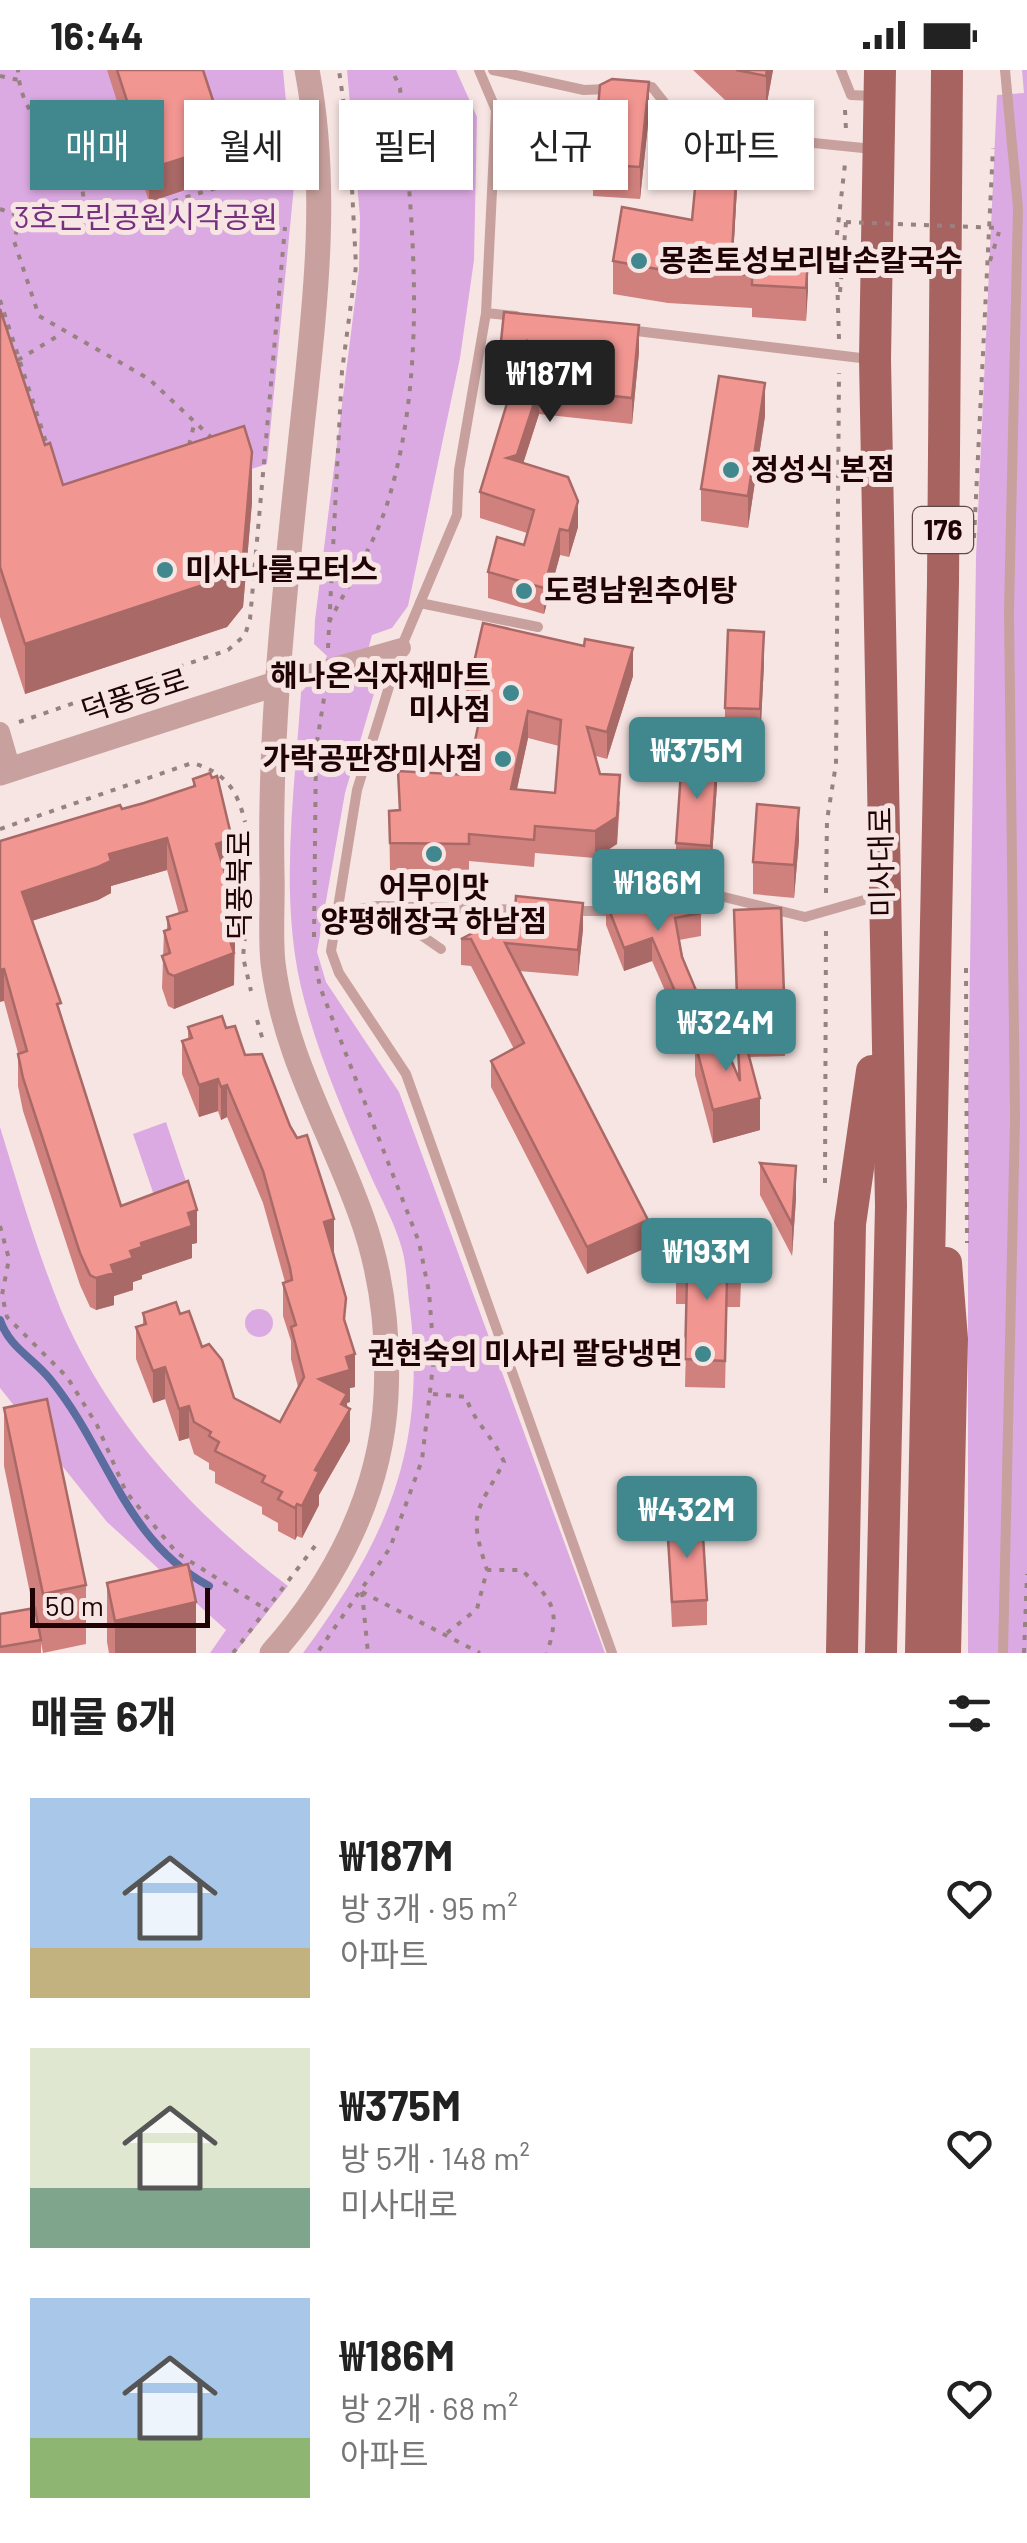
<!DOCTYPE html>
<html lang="ko">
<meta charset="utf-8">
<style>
:root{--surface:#fff;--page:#f2f2f2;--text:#222;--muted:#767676;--accent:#40888e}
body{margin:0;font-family:Barlow,"Noto Sans KR",sans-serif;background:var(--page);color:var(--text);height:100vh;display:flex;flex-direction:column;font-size:38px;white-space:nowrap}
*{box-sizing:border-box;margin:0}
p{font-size:32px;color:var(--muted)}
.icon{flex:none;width:55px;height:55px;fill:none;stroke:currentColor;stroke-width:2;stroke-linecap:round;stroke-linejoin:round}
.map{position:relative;height:1583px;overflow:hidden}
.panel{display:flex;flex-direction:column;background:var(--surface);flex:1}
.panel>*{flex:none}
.top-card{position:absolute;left:30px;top:30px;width:968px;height:90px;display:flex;gap:20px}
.scale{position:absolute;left:30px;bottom:25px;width:180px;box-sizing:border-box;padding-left:10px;border:5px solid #200405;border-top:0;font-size:28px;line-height:35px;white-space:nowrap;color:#200405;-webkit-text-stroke:8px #f7e5e3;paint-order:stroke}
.price{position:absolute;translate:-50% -85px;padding:0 22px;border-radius:10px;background:var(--accent);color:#fff;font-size:32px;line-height:65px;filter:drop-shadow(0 2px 5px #0008)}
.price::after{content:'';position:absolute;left:50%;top:60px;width:30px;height:22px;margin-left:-15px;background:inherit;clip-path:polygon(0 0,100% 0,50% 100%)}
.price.current{background:#222;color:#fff}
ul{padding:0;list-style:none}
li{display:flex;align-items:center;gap:30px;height:250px;padding:0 30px}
li span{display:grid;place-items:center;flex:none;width:280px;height:200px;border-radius:0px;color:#555}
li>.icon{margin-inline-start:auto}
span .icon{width:120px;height:120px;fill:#fffc;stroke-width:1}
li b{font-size:42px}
h2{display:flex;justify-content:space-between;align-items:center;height:120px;padding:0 30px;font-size:42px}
.chip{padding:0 35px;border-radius:0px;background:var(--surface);box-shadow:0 2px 8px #0004;font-size:35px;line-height:90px}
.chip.current{background:var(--accent);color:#fff}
.status{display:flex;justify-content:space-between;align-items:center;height:70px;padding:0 50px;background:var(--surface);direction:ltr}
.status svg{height:28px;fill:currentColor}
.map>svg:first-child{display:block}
.green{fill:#dcaae3}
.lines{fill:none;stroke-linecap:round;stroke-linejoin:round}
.stream{stroke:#5b6c9e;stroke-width:8}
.path{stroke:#988281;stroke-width:4;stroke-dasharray:5 8;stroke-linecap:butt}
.service{stroke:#c8a19e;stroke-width:10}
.minor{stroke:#c8a19e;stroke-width:20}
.tertiary{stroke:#c8a19e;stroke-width:25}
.primary{stroke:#a66360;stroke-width:32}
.path-bridge{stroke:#988281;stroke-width:4;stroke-dasharray:5 8;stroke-linecap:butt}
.wall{fill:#d0817e;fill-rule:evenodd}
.shaded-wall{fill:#a96966}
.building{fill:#f29692;stroke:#a96966;stroke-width:2.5;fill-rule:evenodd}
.poi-dot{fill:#40888e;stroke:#f7e5e3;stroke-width:4}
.labels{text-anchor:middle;stroke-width:10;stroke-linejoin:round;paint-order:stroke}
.shield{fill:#f7e5e3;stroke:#604848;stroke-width:2.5}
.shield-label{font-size:28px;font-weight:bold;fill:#200405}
.park-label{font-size:30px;fill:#75307f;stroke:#f7e5e3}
.poi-label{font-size:30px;font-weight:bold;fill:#200405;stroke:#f7e5e3;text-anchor:start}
.street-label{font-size:30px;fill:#200405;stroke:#f7e5e3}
</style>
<div class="status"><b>16:44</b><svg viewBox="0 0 49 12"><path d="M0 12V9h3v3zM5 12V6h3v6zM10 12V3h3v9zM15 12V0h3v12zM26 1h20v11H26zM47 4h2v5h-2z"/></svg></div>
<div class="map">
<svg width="1027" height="1583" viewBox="0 0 1027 1583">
<rect width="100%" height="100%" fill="#f7e5e3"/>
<g class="green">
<path d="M0 0H283L294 116 267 394 68 458 0 251Z"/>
<path d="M347 0H456L477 47 474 190 460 288 408 536 392 558 372 565 365 591 380 603 345 723 317 882 326 912 399 1022 605 1583H303C385 1472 427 1381 410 1239 407 1219 407 1197 402 1179 395 1153 380 1127 369 1102 343 1042 316 980 301 917 279 821 295 719 301 622L319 604 327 586 314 574 315 550 359 199 360 147Z"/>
<path d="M1022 0H1027V1583H968V1032L976 487 997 25 1024 23Z"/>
<path d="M166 1052 190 1123 157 1134 133 1064Z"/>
<path d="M0 1057C19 1119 37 1181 61 1240 109 1353 192 1443 288 1516L235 1583H210L226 1560 107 1452 0 1318Z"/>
<circle cx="259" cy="1253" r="14"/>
</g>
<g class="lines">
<path class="stream" d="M0 1250C9 1277 33 1288 50 1309 108 1379 123 1469 209 1516"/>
<g class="path">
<path d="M0 6 19 10"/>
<path d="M285 34 286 122"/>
<path d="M845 40 846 60"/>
<path d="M0 139C25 148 63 163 84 142 87 75 21 65 18 0"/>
<path d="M84 142 134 143 236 112 222 70"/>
<path d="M20 147 14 171 39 246 149 309 213 369"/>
<path d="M990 191 999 162"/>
<path d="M840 222 846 152"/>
<path d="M0 230 48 378"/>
<path d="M839 269 836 173 845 94"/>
<path d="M18 290 61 264"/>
<path d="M189 375 195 351"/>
<path d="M974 468 993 78"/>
<path d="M329 552C350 512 376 472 389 428 428 296 413 153 400 18L392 0"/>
<path d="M328 578 342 301 356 196 350 79 339 0"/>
<path d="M19 652 228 580 245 565 250 549 285 157"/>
<path d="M0 759 192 693C225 702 237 719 245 752"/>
<path d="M826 823 827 750 836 694 839 303"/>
<path d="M245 866 243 887 251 921"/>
<path d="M314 867 316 678 325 622"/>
<path d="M316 896 320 917 419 1172 429 1222 434 1287 422 1390 390 1478 317 1583"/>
<path d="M966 898 967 1173"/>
<path d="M257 950 264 974"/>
<path d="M825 1113 826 858"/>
<path d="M0 1156 9 1189 2 1225 7 1247 67 1307 97 1355 126 1422 177 1483 267 1540"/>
<path d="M433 1324 466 1327C474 1353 494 1367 504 1392 476 1444 468 1441 487 1500"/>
<path d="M362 1522 480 1583"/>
<path d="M362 1522 368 1583"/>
<path d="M447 1563 477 1539 487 1500H522C553 1532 561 1538 547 1583"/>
<path d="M233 1583 315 1476"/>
<path d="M1024 1583 1027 1504"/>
</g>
<g class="service">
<path d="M479 0 496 40 486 243 459 400 457 445 401 578 357 720 331 881 339 903 406 1004 612 1583"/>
<path d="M493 0 584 20 609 19"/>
<path d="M841 0 851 25 873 26"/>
<path d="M636 18 652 17 686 60 873 79"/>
<path d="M486 243 516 246"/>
<path d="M628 260 869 289"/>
<path d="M420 533 538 557"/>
<path d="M685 831 720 826 805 847 878 826"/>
<path d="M379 836 441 879"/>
<path d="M571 841H619"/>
<path d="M336 843 378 836 524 840"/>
<path d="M1003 1583 1015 1049 1009 541 1018 138 1005 0"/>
</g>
<g class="minor">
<path d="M278 613 401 578"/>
<path d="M0 662 11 700"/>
</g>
<g class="tertiary">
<path d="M0 703 278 613"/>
<path d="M272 1583C336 1511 381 1423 386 1326 389 1266 382 1204 362 1148 331 1060 285 988 273 893 270 864 273 832 272 803 269 660 285 518 300 376 313 252 331 125 307 0"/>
</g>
<g class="primary">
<path d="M880 0 875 289 891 1136 881 1583"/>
<path d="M842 1583 850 1154 872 1001"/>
<path d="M921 1583 943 512 947 0"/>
<path d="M945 1583 952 1269 946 1193"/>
</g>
<path class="path-bridge" d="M846 152 1001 158"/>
</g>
<g class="wall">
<path d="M107 0H203L223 93 212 96V111L149 132Z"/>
<path d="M693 0H773L766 38 725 30Z"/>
<path d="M649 45 640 129 593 126V94Z"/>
<path d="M738 102 733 184 808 189 806 251 752 247V238L668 233 613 224V191L692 150Z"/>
<path d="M0 239 45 375 63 415 252 432 243 537 227 557 25 624 0 547Z"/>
<path d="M500 281 639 282 632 354 539 344 523 394 578 457 569 487 560 485 544 544 488 528V502L524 475 527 463 480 448V422L517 301 500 308Z"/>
<path d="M765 346 748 458 701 451V419Z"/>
<path d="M764 594 760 672 725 670V638Z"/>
<path d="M633 606 607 689 596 686 600 704 620 732 617 774 595 788 535 783 534 797 469 791V801L390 800 389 741 399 740 398 701 468 705 479 653 467 650V623ZM528 668 559 676 555 723 517 719Z"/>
<path d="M193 709 232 801 225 803 232 841 235 881 234 915 174 939 168 936 162 918 164 861 167 860V847L179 844 167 800 111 816V823L98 830 32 851 121 1136 197 1173 192 1174V1188L142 1205V1209L133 1212V1220L114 1226V1235L96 1240 90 1237 80 1215 23 1041 18 1016V983L4 931 0 771 122 739 193 717Z"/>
<path d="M717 715 711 801 676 798V773Z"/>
<path d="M799 770 794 828 753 824V792Z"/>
<path d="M606 832 701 843V866L679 870 698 947 680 955 652 891 624 901 606 855Z"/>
<path d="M734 840 785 954V986L749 987 760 1060 713 1073 695 1005V973L738 1008Z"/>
<path d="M583 859 578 906 519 901 648 1177 587 1204 491 1017V991L514 979 471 896 461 895V869Z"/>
<path d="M188 957 226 958 245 985 334 1182 355 1317 350 1318V1332L347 1333 350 1371 319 1425V1435L302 1468 297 1466 295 1470 278 1461V1453L262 1444V1437L215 1413V1402L209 1399V1393L194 1384 189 1368 179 1371 165 1329 153 1333 136 1289V1257L143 1255V1243L180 1244 234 1328 280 1352 298 1317 291 1289V1271L283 1246V1213L285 1212 263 1133 227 1047 221 1050 218 1041 199 1047 182 1004V971L188 969Z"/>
<path d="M760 1093 796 1128 792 1186 760 1125Z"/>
<path d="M742 1187 740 1237H727L725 1318 685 1317 687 1234H676V1206Z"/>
<path d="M4 1338 86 1515V1574L43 1583 41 1573V1583H0V1544L33 1538 4 1396Z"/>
<path d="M667 1453 707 1530V1555L672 1557Z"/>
<path d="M107 1513 196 1583H109L107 1572Z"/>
</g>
<g class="shaded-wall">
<path d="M767 0H773L766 38V6Z"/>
<path d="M649 12V45L640 129V97Z"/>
<path d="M223 61V93L212 96V111L149 132V99L208 65Z"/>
<path d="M738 69V102L732 204V184Z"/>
<path d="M808 189V221L806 251V218Z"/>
<path d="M639 255V282L632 354V328Z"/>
<path d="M526 271V297L500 308V281Z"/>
<path d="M765 313V346L748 458V426Z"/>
<path d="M539 318V344L517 412 507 388Z"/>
<path d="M252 382V432L243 537 227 557 25 624V574Z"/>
<path d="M578 431V457L569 487V461Z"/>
<path d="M560 459V485L544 544V518Z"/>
<path d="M764 562V594L760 672V639Z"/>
<path d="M633 578V606L607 689V662Z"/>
<path d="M528 641V668L511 746V719Z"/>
<path d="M717 690V715L711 801V776Z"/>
<path d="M620 705 617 774 595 788V761Z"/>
<path d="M799 738V770L794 828V795Z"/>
<path d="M167 768V800L111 816V823L98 830 22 854V822L109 784Z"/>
<path d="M232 769V801L216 806V774Z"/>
<path d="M232 825V849H235V881L224 884V852L228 826Z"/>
<path d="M583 833V859L578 906V880Z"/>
<path d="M652 868V891L624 901V878Z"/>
<path d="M234 883V915L174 939V906Z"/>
<path d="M4 899V931L0 932V900Z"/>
<path d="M698 925V947L680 955V933Z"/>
<path d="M218 1009V1041L199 1047V1015Z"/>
<path d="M227 1015V1047L221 1050V1017Z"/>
<path d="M760 1028V1060L713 1073V1040Z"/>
<path d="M796 1096V1128L792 1186V1154Z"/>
<path d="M197 1140V1173L192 1174V1188L142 1205V1209L133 1212V1220L114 1226V1235L96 1240V1208L130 1181 188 1143Z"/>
<path d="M334 1149V1182L324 1185V1152Z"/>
<path d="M648 1150V1177L587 1204V1177Z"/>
<path d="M355 1284V1317L350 1318V1332L347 1333V1345L350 1339V1371L319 1425V1435L302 1468V1436L319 1309 346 1287Z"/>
<path d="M165 1297V1329L153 1333V1301Z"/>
<path d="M189 1336V1368L179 1371V1339Z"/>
<path d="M297 1434V1466L295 1470V1438Z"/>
<path d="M196 1532V1583H115V1551Z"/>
</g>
<g class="building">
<path d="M117 0H203L223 61 208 65 212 79 149 99Z"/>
<path d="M736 0H767L766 6Z"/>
<path d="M612 9 649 12 640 97 593 94 600 15Z"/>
<path d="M700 66 738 69 732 184 808 189 806 218 752 215V205L668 201 613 191 622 137 692 150Z"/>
<path d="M0 239 45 375 50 373 63 415 244 356 252 382 243 487 227 507 25 574 0 497Z"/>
<path d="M504 242 639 255 632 328 539 318 517 385 507 388 568 407 578 431 569 461 560 459 544 518 488 502 497 467 524 475 534 440 480 422 526 271 500 281Z"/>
<path d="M719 306 765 313 748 426 701 419Z"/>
<path d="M483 553 584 576 585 569 633 578 607 662 587 657 600 704 620 705 617 747 595 761 535 756 534 770 469 764V774L390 773 389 741 400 740 398 701 468 705 484 627 467 623ZM528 641 561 650 555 723 511 719Z"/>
<path d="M728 560 764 562 760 639 725 638Z"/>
<path d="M682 688 717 690 711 776 676 773Z"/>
<path d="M210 703 212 708 217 706 232 769 216 774 232 825 228 826 235 849 224 852 234 883 174 906 168 903 162 886 170 883 164 861 170 859 167 847 187 841 167 768 109 784 111 791 98 797 22 822 61 933 57 934 121 1136 188 1111 197 1140 188 1143 192 1156 141 1173 142 1177 130 1181 133 1188 111 1195 114 1203 96 1208 90 1205 80 1183 23 1008 18 984 27 981 4 899 0 900V771L120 735 122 739 144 733 195 716 193 709Z"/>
<path d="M757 734 799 738 794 795 753 792Z"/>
<path d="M634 825 638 835 697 825 701 843 675 848 682 887 698 925 680 933 652 868 624 878 606 832Z"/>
<path d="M516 826 583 833 578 880 505 873 648 1150 587 1177 491 991 524 973 471 869H461L515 841Z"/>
<path d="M781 838 785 954 738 955 734 840Z"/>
<path d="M222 946 226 958 235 956 245 985 262 984 290 1056 297 1068 307 1065 334 1149 324 1152 346 1228 344 1249 355 1284 346 1287 350 1300 319 1309 347 1324 341 1334 350 1339 315 1400 319 1402 302 1436 297 1434 295 1438 278 1429 282 1422 262 1412 265 1406 215 1381 219 1372 209 1366 211 1362 194 1352 189 1336 179 1339 165 1297 153 1301 136 1257 146 1254 143 1243 176 1232 180 1244 189 1241 202 1277 209 1274 222 1290 234 1328 280 1352 304 1307 291 1257 296 1255 283 1213 292 1210 290 1198 263 1101 227 1015 221 1017 218 1009 199 1015 182 971 192 968 188 957Z"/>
<path d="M721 966 740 1011 738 977 746 975 760 1028 713 1040 695 973Z"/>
<path d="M760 1093 796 1096 792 1154Z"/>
<path d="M677 1183 742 1187 740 1210 727 1209 725 1291 685 1289 687 1207 676 1206Z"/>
<path d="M47 1329 86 1515 43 1524 4 1338Z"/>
<path d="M702 1450 707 1530 672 1532 667 1453Z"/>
<path d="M188 1494 196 1532 115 1551 107 1513Z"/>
<path d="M35 1538 41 1570 0 1577V1544Z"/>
</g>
<g class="poi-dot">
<circle cx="639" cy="191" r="10"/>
<circle cx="731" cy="400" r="10"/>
<circle cx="165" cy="500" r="10"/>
<circle cx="524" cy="521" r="10"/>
<circle cx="511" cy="623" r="10"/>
<circle cx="503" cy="689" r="10"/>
<circle cx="434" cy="784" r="10"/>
<circle cx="703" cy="1284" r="10"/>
</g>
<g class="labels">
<rect class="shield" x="913" y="437" width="60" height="46" rx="8"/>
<g class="shield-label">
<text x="943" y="470">176</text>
</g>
<g class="park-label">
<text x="146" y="158">3호근린공원시각공원</text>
</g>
<g class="poi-label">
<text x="659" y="201">몽촌토성보리밥손칼국수</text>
<text x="751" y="410">정성식 본점</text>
<text x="185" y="510">미사나룰모터스</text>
<text x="544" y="531">도령남원추어탕</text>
<text x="491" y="616" text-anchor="end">해나온식자재마트<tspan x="491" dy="34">미사점</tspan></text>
<text x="483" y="699" text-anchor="end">가락공판장미사점</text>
<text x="434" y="828" text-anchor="middle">어무이맛<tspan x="434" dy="34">양평해장국 하남점</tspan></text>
<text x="683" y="1294" text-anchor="end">권현숙의 미사리 팔당냉면</text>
</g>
<g class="street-label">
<text transform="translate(135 626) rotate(-18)" y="10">덕풍동로</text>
<text transform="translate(882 792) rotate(-91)" y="10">미사대로</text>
<text transform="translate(240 815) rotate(-90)" y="10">덕풍북로</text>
</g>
</g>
</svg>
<div class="scale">50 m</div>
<b class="price current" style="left:550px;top:355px">₩187M</b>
<b class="price" style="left:697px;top:732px">₩375M</b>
<b class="price" style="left:658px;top:864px">₩186M</b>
<b class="price" style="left:726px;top:1004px">₩324M</b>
<b class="price" style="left:707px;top:1233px">₩193M</b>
<b class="price" style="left:687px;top:1491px">₩432M</b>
<div class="top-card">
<a class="chip current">매매</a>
<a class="chip">월세</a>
<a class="chip">필터</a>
<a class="chip">신규</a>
<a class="chip">아파트</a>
</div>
</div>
<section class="panel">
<h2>매물 6개<svg class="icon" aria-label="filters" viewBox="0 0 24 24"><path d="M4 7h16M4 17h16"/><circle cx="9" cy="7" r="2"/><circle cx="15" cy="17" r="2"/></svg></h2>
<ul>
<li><span style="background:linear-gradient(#a9c7e8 75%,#c2b280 0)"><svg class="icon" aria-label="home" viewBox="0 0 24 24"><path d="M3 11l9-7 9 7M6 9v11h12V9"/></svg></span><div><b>₩187M</b><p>방 3개 · 95 m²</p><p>아파트</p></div><svg class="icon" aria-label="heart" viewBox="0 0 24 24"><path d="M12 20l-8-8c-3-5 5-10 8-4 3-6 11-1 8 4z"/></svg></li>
<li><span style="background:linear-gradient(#dfe7d0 70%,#7fa58c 0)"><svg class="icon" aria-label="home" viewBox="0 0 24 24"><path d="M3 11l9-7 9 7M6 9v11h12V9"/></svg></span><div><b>₩375M</b><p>방 5개 · 148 m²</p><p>미사대로</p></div><svg class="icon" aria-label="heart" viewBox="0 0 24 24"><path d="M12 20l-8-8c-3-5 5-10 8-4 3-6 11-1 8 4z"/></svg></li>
<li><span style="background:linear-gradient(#a9c7e8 70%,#8fb573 0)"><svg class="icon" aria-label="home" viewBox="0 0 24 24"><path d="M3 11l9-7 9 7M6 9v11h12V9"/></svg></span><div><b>₩186M</b><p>방 2개 · 68 m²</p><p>아파트</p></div><svg class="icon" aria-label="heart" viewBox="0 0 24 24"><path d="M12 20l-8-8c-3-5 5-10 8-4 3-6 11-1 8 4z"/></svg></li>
</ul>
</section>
